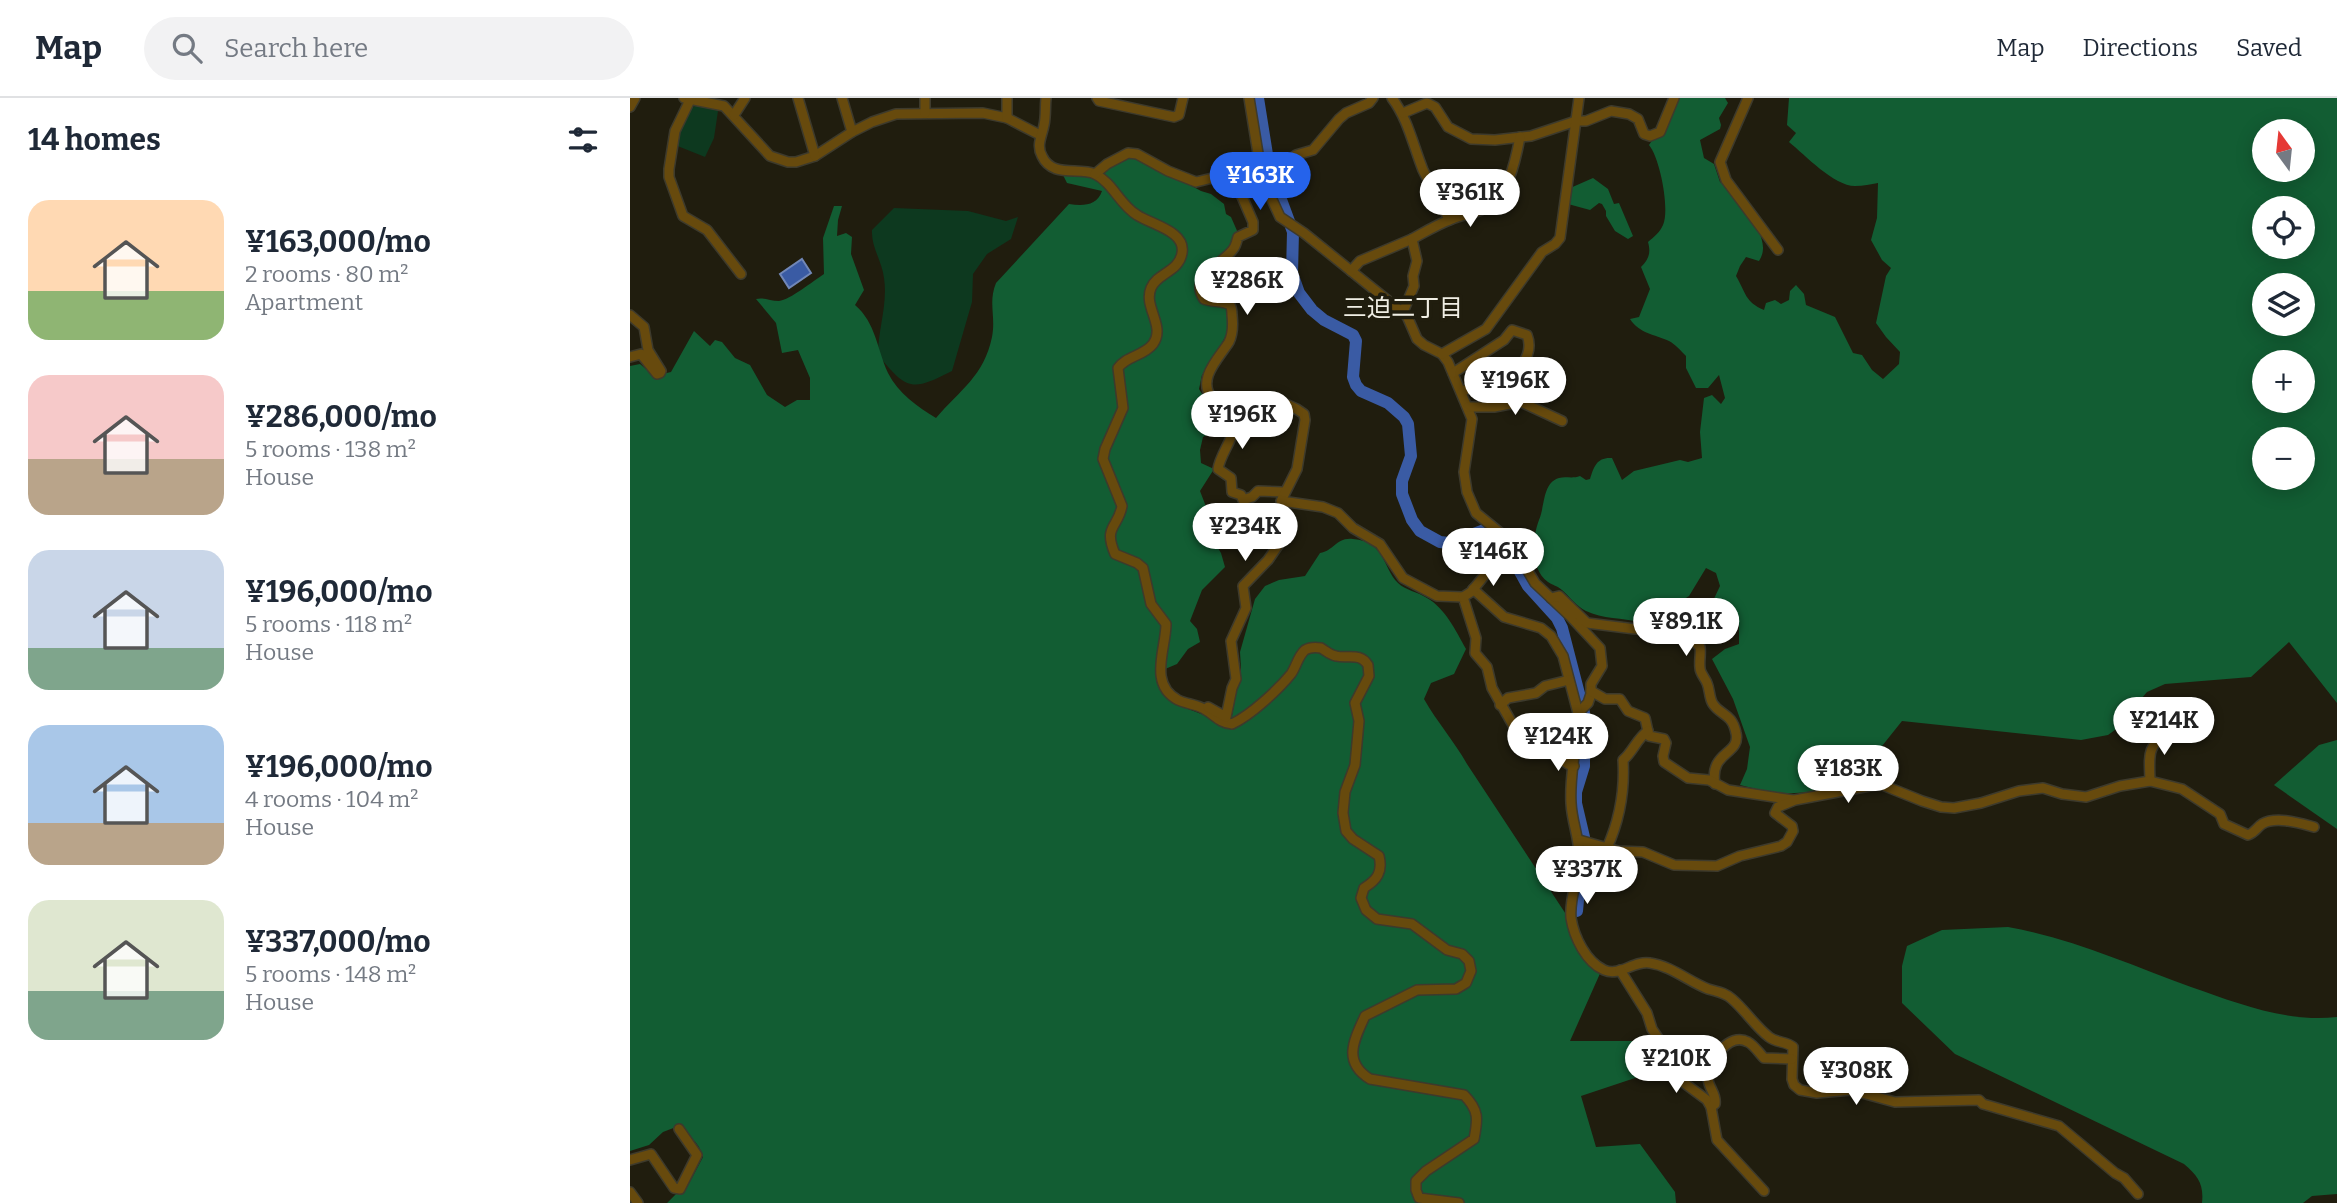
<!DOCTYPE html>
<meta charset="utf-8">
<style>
:root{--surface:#fff;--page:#f2f2f3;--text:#1f2937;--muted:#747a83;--line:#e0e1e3;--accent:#2563eb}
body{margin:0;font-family:Bitter,"Noto Sans JP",serif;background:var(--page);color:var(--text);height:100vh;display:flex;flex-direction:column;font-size:26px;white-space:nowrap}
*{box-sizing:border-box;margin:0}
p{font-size:23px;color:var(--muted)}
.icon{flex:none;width:38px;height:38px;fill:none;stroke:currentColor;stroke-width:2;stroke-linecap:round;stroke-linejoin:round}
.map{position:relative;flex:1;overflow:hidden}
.drawer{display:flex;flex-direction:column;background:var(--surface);width:630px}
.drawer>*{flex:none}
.needle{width:46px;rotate:345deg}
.buttons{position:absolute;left:1622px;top:21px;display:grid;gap:14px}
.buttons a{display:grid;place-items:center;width:63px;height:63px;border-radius:50%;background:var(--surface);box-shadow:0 4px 18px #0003;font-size:35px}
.price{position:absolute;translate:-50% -60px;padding:0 16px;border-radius:24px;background:#fff;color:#222;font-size:23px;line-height:46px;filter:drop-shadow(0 2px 4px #0008)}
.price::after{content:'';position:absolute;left:50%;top:42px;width:21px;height:16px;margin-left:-10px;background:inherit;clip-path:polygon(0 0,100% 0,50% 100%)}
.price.selected{background:var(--accent);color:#fff}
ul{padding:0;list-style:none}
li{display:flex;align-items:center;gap:21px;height:175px;padding:0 28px}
li span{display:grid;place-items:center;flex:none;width:196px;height:140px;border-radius:21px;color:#555}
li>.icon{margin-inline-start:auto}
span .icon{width:84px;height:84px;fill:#fffc;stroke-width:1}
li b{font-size:30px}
h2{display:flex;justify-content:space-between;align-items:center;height:84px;padding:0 28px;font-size:30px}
header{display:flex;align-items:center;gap:42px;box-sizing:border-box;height:98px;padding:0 35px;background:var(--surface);border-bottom:2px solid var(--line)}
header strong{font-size:33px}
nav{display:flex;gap:38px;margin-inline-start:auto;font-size:24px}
.search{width:490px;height:63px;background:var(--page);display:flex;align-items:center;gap:18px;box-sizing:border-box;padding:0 24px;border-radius:38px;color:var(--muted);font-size:26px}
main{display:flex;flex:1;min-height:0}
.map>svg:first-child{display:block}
.green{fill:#0d391f}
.forest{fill:#125d33;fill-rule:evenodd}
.water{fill:#3a5ba4;stroke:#7187b7;stroke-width:2}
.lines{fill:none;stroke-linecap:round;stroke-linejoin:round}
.river{stroke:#3a5ba4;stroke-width:12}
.minor-casing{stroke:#3d3a2c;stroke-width:12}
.minor{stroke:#674a0d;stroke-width:9}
.labels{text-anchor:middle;stroke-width:7;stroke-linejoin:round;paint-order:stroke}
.neighbourhood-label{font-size:24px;fill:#f0eee4;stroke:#201d0e}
</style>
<header>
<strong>Map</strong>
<div class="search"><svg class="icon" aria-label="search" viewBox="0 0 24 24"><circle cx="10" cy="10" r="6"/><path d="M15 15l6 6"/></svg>Search here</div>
<nav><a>Map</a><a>Directions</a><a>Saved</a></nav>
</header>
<main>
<section class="drawer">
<h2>14 homes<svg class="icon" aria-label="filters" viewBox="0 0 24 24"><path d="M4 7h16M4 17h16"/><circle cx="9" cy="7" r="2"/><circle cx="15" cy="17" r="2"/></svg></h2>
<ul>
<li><span style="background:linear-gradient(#ffd9b3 65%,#8fb573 0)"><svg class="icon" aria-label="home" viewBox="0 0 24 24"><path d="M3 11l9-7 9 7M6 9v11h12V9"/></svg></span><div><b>¥163,000/mo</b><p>2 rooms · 80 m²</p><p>Apartment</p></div></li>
<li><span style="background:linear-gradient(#f6c9c9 60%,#b9a48a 0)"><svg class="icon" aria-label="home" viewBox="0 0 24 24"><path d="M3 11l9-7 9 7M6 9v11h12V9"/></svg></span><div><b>¥286,000/mo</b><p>5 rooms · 138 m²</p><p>House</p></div></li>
<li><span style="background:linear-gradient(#c9d6e8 70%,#7fa58c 0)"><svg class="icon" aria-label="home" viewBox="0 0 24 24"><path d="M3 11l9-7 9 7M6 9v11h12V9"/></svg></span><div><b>¥196,000/mo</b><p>5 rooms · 118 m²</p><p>House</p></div></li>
<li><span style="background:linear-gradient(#a9c7e8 70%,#b9a48a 0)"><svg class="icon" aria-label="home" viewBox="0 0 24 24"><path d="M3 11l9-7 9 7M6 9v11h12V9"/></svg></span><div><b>¥196,000/mo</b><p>4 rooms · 104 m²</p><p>House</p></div></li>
<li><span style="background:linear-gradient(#dfe7d0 65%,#7fa58c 0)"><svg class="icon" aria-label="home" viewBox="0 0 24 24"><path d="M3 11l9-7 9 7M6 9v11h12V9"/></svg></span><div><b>¥337,000/mo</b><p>5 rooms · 148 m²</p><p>House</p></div></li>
</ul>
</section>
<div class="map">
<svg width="1707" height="1105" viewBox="0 0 1707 1105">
<rect width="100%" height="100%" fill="#201d0e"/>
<g class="green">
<path d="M66 7 86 10 88 13 84 40 75 59 45 47C46 32 52 15 66 7Z"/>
<path d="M264 110 338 113 376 123 388 119 381 141 357 156 343 176 342 204 322 273C281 294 277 292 248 257 248 231 258 206 254 180 252 163 241 149 242 132Z"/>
</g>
<g class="forest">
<path d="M1050 0H1095L1098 5 1089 20 1091 27 1090 31 1070 42 1074 60 1084 66 1090 84 1095 87C1109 107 1145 139 1129 163L1116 159 1110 168 1106 178C1116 195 1115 204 1134 212L1136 205 1145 202 1151 206 1159 202 1160 193 1166 187 1174 196 1176 207 1205 219 1223 255 1232 257 1242 272 1253 281 1269 266 1270 254 1256 239 1246 225 1256 178 1261 170 1252 162 1241 142 1247 120 1248 85C1241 86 1233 88 1225 88 1204 88 1175 57 1159 44L1166 35 1157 27 1159 0H1707V605L1659 544 1621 579 1535 586 1517 594 1505 608 1496 624 1478 637 1451 642 1272 623 1252 648 1240 676 1220 677 1182 694 1146 696 1110 687 1117 671 1120 649 1103 601 1082 561 1095 551 1109 546V524L1104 518 1089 524 1078 521 1082 505 1090 488 1086 475 1076 470 1059 498 1051 503 1037 504 1022 513 1010 524C993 520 972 521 956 513 946 508 940 499 932 492 928 488 922 487 918 484 900 471 902 440 909 422 915 409 912 385 929 380 936 378 942 381 950 378L956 382 960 381C964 368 967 359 982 360L992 382 1004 373 1050 362 1058 364 1072 360 1070 334 1074 300 1082 297 1091 306 1095 300 1089 277 1078 290H1066L1056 270V258C1051 253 1045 246 1039 243 1024 236 1010 236 1000 221L1009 219 1020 191 1011 169C1019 161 1021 155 1018 144 1024 139 1030 134 1033 127 1040 112 1030 60 1019 47ZM1634 33H1673V72H1634ZM1634 110H1673V149H1634ZM1634 187H1673V226H1634ZM1634 264H1673V303H1634ZM1634 341H1673V380H1634Z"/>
<path d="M495 58H506L571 93 581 96 594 106 596 116 601 119 608 135 604 145 567 191 571 203 598 211 599 232 577 272 572 277 569 291C577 305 586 308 602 311L599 335 582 334 573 339 570 352 571 365 584 371 570 393 580 419 583 442 591 455 595 469 572 492 560 523 567 531 570 544 558 551 547 566 528 574C532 605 549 607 574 617 585 621 587 626 600 628L611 570 610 554 625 501 635 488 649 482 675 478 690 455C704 453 706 439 723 441 756 444 752 469 768 485 775 492 788 494 797 500 815 510 826 533 836 551L824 576 801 585 794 601C807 624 824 643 837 666L972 871 940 943H1024L1020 965 1011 978 951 998 966 1049 1010 1046 1045 1094 1046 1105H37L46 1096 56 1091 73 1059C69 1044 59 1037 46 1029L33 1034 19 1047 0 1053V268L10 266 24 278 41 274 64 233 80 248 85 242 92 244 105 260 120 267 137 297 155 309 167 302H180V280L168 252 152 255 146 225 126 201C134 199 140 203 149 203 160 202 183 183 194 176L193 140 204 108H212L208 122 207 138 216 135 222 139 221 156 234 192 225 207C246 225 247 251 258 275 268 295 288 309 306 320 330 292 354 278 362 239 366 218 358 205 366 185L439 106C453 108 467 108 472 93L437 85 433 77 464 78Z"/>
<path d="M963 80 978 91 984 106 989 105 1003 138 998 141 985 133 976 118V113L972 106 969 105 960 112 938 106V91Z"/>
<path d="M1707 642V731L1644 687 1689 647Z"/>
<path d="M1378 829C1441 840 1501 867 1561 889 1607 905 1657 925 1707 919V1096L1682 1098 1673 1105H1572C1574 1086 1568 1078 1554 1066L1325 956 1272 905V868L1277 848 1312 832Z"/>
</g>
<path class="water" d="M172 161 181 175 159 190 150 176Z"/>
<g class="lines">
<path class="river" d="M628 0 639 69 663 134 662 175 669 195 682 212 694 222 723 237 726 243 723 279 726 287 731 293 758 305 774 319 778 326 781 358 772 383V396L782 422 790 433 810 444 819 445 854 432 863 435 873 443 898 488 927 520 932 530 954 615V668L946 694V705L954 739 947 813"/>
<g class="minor-casing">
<g id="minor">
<path d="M54 0 94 8 140 58 158 64H166L185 58 222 34 242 24 266 16 353 15 377 20 410 37"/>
<path d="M61 0 45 33 39 71V79L53 118 77 132 111 176"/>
<path d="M168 0 185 58"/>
<path d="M212 0 222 34"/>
<path d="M416 0C415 9 416 18 414 27 412 38 406 47 412 58 422 80 448 69 465 76 483 85 490 107 507 117 522 127 556 133 552 155 549 174 527 175 521 190 513 209 536 228 523 246 514 258 496 258 488 270L493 310 475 351 473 361 492 408C488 430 473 428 485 456L507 465 513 470 521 506 536 526C536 551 518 586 548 602 556 606 566 606 574 611 585 617 589 625 602 626 621 617 648 592 661 576 666 569 668 558 675 552 680 549 685 549 691 550 696 553 700 557 706 558 718 561 730 554 738 567L739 578 725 605 729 623 725 667 715 694 713 715 716 733 723 741 749 758C753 774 747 782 734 790L731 800 736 812 747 821 782 826 817 852 832 856 839 863 841 873 836 885 826 891 787 892 735 918C723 944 713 964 740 981L834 997C849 1012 848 1021 844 1041L796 1073 786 1083V1092L789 1100 829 1105"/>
<path d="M467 0 469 3 544 19 549 17 553 0"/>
<path d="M619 0 632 80 650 119 674 135 777 218 787 241 794 247 812 256 818 264 842 321 834 374 837 394 846 415 874 438 882 446 905 485 940 518 970 550 972 568 961 586V596L958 605 948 615C948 645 939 675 941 705 942 726 950 740 949 762 948 781 939 801 941 820 944 839 956 864 974 872 990 879 1004 862 1020 865 1041 868 1058 883 1078 891 1088 894 1094 894 1102 901 1115 912 1125 928 1139 939 1146 945 1156 943 1163 949L1162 981 1164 987 1170 992 1187 995 1221 992 1265 1004 1349 1002 1353 1006 1429 1028 1485 1075 1494 1080 1508 1096"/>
<path d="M762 0C778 21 783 47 793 72 801 89 812 104 819 122"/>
<path d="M1118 0 1090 64 1096 82 1148 152"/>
<path d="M0 9 5 0"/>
<path d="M295 15V0"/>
<path d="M773 15 797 5 805 9 818 29 841 41 865 42 901 38 946 23H956L981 13 999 16 1008 21 1014 36 1020 38 1030 34 1044 0"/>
<path d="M104 17 115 0"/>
<path d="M377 20V0"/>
<path d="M645 73 651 91"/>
<path d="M465 76 477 66 498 55 507 56 538 73 566 84 599 76 636 79 666 57 683 52 709 21 716 15 739 5 743 0"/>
<path d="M721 173 730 163 782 141"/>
<path d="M773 214 784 188 783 178 787 163 782 141C795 134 808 126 822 121 832 117 844 116 853 111 879 97 885 65 890 39"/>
<path d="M0 217 14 229 18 252 31 273 30 275 27 276 11 256 0 259"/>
<path d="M812 256 856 231 912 154 925 146 930 140 949 0"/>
<path d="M823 275 874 242 882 232 897 237C903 252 895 263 887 275L865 274 832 294"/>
<path d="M602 308C613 333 591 351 588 371L601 380 602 394 611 397 613 402 622 399 628 393 654 394"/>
<path d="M838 309H864L891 304 932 323"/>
<path d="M651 403 693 409 708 415 723 430 750 446 773 480 807 498 833 499 846 540 845 555 857 569 862 590 883 627 903 638 920 641C926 651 930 666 944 668"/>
<path d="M843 491 874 519 911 530 921 538 933 558 948 615"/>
<path d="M833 499 841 494 859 472 886 452"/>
<path d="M921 500 929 498 957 525 1005 531 1047 532 1055 534 1070 549C1071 556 1069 563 1070 570 1070 575 1075 580 1077 585 1080 592 1079 600 1083 606 1091 618 1102 615 1106 635 1111 657 1079 653 1085 686"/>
<path d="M961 593 975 601H990L998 613 1015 620 1019 638 1034 641 1036 645 1033 658 1034 664 1058 680 1079 682 1098 692 1163 702"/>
<path d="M870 607 878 600 906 595 915 588 939 582"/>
<path d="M578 609 596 619 602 590 606 581 601 543 616 510 613 488 638 462 649 446 653 436 652 401 667 371 675 322 674 316C661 306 645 302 629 302 614 303 595 314 583 301 565 282 590 259 599 244 603 236 603 226 602 217 602 214 602 210 600 207 595 203 581 204 574 201 558 178 595 165 604 150 606 147 607 142 608 139L623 132V124L610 94 634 84"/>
<path d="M1520 683C1519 654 1517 651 1539 630"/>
<path d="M949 742 988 753 1013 754 1044 767 1087 768 1110 758 1151 748 1157 744 1163 733 1162 728 1145 715 1148 709 1165 702 1250 686 1292 703 1311 709 1324 710 1351 705 1389 693 1413 690 1432 696 1456 699 1490 688 1520 683 1552 691 1590 716 1594 726 1618 737C1626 734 1626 730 1632 726 1646 718 1669 725 1684 729"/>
<path d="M977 750C990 721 995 694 993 662 1003 654 1007 640 1018 633"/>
<path d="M990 872 1017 915 1022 931 1039 956 1050 982 1077 1002 1081 1009 1087 1042 1134 1093"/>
<path d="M1081 1009 1085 1006C1087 996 1078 990 1078 980 1078 964 1099 933 1118 944 1124 947 1129 955 1134 960L1162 961"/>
<path d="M0 1062 21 1056 44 1090 50 1091 67 1057 49 1031"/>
<path d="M0 1094 8 1105"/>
</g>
</g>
<use href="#minor" class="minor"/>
</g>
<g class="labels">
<g class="neighbourhood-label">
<text x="773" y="218">三迫二丁目</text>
</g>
</g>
</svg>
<div class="buttons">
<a><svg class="needle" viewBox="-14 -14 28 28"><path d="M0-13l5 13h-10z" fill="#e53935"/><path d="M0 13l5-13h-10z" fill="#747a83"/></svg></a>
<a><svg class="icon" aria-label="locate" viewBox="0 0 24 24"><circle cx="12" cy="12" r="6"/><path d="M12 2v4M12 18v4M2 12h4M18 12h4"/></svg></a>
<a><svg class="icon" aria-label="layers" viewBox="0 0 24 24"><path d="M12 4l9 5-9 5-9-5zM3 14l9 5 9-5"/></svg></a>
<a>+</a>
<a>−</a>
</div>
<b class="price selected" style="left:630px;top:114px">¥163K</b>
<b class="price" style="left:840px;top:131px">¥361K</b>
<b class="price" style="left:617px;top:219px">¥286K</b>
<b class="price" style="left:885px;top:319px">¥196K</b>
<b class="price" style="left:612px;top:353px">¥196K</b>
<b class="price" style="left:615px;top:465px">¥234K</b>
<b class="price" style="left:863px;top:490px">¥146K</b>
<b class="price" style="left:1056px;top:560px">¥89.1K</b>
<b class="price" style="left:1534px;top:659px">¥214K</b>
<b class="price" style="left:928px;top:675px">¥124K</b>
<b class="price" style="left:1218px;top:707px">¥183K</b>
<b class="price" style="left:957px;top:808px">¥337K</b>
<b class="price" style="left:1046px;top:997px">¥210K</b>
<b class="price" style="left:1226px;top:1009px">¥308K</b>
</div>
</main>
